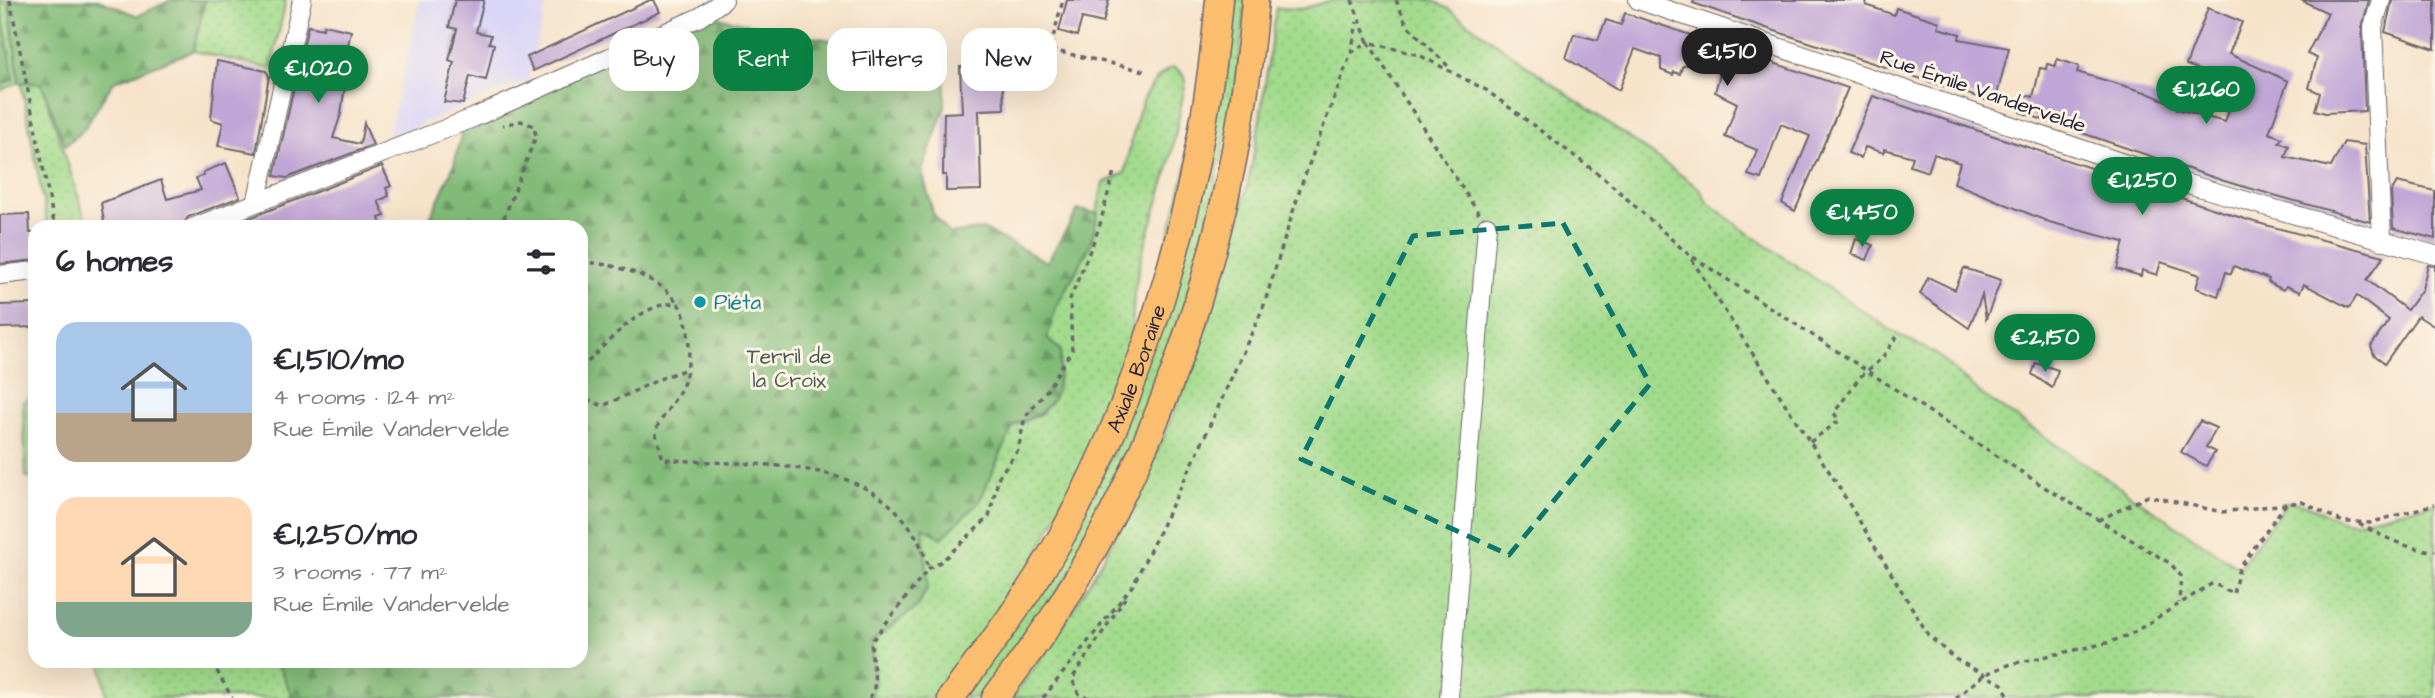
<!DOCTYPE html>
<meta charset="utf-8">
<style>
:root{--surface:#fff;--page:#f2f2f3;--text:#2b2b33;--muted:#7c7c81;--accent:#0b8043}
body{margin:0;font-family:"Architects Daughter",sans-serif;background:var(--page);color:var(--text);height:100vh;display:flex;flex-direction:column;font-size:26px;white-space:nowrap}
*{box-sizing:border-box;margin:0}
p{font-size:23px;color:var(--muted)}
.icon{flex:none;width:38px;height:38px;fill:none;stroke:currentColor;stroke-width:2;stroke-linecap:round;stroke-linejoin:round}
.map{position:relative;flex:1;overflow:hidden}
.drawer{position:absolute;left:28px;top:220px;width:560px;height:448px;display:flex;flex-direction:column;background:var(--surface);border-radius:21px;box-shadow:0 7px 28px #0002}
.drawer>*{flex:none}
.hud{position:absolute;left:609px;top:28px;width:665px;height:63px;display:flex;gap:14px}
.price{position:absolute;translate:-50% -60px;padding:0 16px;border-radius:24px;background:var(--accent);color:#fff;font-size:23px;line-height:46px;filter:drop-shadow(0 2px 4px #0008)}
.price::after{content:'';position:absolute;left:50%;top:42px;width:21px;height:16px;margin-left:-10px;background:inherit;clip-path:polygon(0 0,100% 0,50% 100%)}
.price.selected{background:#222;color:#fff}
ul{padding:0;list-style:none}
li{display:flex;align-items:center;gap:21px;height:175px;padding:0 28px}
li span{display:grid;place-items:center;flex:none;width:196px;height:140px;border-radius:21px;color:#555}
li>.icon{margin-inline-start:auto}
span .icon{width:84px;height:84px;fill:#fffc;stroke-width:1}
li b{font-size:30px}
h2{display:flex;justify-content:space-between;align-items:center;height:84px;padding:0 28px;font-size:30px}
.pill{padding:0 24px;border-radius:21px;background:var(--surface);box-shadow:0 7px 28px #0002;font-size:24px;line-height:63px}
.pill.selected{background:var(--accent);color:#fff}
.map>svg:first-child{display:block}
.built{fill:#dad6f7}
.grass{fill:url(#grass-dots);stroke:#627e64;stroke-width:2}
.forest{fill:url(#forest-firs);stroke:#526e5a;stroke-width:2}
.building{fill:#c0a6d6}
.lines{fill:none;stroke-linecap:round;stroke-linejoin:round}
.minor-casing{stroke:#6c666d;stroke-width:20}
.highway-casing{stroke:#6c666d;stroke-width:29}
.path{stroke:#6c666d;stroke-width:3.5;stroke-dasharray:5 5;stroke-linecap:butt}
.minor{stroke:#fff;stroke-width:18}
.highway{stroke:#fbbd6e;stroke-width:26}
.marked{fill:none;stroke:#0f766e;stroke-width:5;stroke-dasharray:14 9;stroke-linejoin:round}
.culture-dot{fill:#0f9aa8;stroke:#fcf5e5;stroke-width:2.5}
.labels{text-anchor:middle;stroke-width:6;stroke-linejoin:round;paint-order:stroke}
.street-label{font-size:21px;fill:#22223b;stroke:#fcf5e5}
.culture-label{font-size:21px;fill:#0d838f;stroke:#fcf5e5;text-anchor:start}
.park-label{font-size:21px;fill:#495a54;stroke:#fcf5e5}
</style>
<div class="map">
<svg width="2435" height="698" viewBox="0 0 2435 698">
<defs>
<pattern id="grass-dots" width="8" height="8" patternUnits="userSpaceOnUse" patternTransform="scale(1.75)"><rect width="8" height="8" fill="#a3db8d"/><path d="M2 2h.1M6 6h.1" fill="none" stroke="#8cbc7b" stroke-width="1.8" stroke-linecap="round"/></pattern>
<pattern id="forest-firs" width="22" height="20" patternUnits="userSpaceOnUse" patternTransform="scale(1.75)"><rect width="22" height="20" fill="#82bb78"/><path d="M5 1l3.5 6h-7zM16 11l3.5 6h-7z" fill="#6a9864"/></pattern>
</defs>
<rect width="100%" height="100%" fill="#fcf5e5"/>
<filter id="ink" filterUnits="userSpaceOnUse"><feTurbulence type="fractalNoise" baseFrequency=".0143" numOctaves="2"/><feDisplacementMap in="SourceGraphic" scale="14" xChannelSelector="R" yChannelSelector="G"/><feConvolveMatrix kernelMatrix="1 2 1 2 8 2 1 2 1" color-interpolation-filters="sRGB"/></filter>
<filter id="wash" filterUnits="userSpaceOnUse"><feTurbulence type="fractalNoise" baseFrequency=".00686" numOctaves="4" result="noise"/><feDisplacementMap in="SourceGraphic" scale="28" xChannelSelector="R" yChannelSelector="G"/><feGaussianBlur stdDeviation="1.57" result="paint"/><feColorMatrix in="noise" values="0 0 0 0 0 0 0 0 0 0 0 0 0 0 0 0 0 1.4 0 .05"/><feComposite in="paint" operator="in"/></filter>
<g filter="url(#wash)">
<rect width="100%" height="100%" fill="#f6e3ca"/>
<path class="built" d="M420 0H548L528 79 388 138Z"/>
<g class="grass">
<path d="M0 0H8L19 82 0 91Z"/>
<path d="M205 0H286L271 69 193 51Z"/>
<path d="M1229 0H1246L1235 95 1196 272 1144 421 1071 571 984 698H963L1113 454Z"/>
<path d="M1332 0H1432L1447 8 1699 188 1707 202 1738 226 1898 335 1935 353 1981 394 2239 568 2287 502C2312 501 2330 522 2355 522L2435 503V698H1012C1121 554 1198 381 1242 207 1259 142 1266 74 1276 8L1302 9Z"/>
<path d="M1173 67 1181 72 1186 81 1168 170 1142 254 1134 293 1131 350 1094 445 1024 579 940 698H869L873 695 872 641 919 605 923 527 979 502 1013 426 1043 413 1047 338 1057 305 1090 246 1103 183 1125 173C1132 139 1138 83 1173 67Z"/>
<path d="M21 82 42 84 88 227H48Z"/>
<path d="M35 394V479L26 477 23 402Z"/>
<path d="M101 662H277L293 698H107Z"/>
</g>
<g class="forest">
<path d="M0 0 14 79 0 86Z"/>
<path d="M9 0H99L138 16 171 0H205L193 51 114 81 84 129 65 146 42 84 19 82Z"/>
<path d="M700 14 945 63V107L922 171 933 213 949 234 983 229 1047 262 1078 210 1098 213 1090 246 1057 305 1047 338 1061 351C1057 399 1059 406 1013 426L979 502 942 538 923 527 928 585 919 605 872 641C869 657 881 687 869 698H293L277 662H581V228L426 227 454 165 466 115Z"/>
</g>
<g id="blocks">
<g class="building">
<path d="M455 0H484L476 32 491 35 489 43 494 44 486 80 470 76 463 104 444 102 454 62 449 60 457 29 449 27Z"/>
<path d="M650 0H654L660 12 533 71 527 57Z"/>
<path d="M1067 0H1109L1103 23 1082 18 1077 36 1059 31Z"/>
<path d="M1694 0H1867L1866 5 1894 15 1896 8 1940 22 1938 28 1960 34 1959 39 2009 48 1995 103 1778 32 1693 3Z"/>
<path d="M2301 0H2369L2362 27 2365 111 2325 113 2315 110 2320 93 2309 88 2317 58 2307 54 2328 13Z"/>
<path d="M2392 0H2435V49L2385 32Z"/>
<path d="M2208 8 2242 22 2229 54 2288 81 2269 133 2282 138 2279 142 2289 146 2285 157 2331 167 2344 142 2365 145 2370 222 2224 181 2020 112 2024 95 2033 97 2040 68 2046 69 2047 64 2056 66 2057 59 2079 66 2077 72 2145 92 2178 106 2177 109 2225 122 2238 84 2213 75 2211 82 2194 76 2197 69 2186 65Z"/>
<path d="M1625 13 1848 88 1795 211 1782 203 1810 136 1781 124 1761 179 1748 175 1757 150 1725 137 1737 103 1715 92 1720 74 1718 70 1692 62 1682 67 1680 74 1674 72 1673 75 1661 70V58L1635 49 1619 90 1566 58 1574 34 1598 40 1606 20 1621 25Z"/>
<path d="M324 25 351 31 344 63 348 64 341 114 333 138 360 144 364 123 373 145 287 178 274 176 308 26 323 29Z"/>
<path d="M1006 33 1043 38 1040 52 1005 49Z"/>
<path d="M217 61 266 71 269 76 256 153 218 146 223 123 211 119Z"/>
<path d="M1002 66 1004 109 979 110 981 190 946 191V175H943L944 113 962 112 960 67Z"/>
<path d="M1873 96 2254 222 2384 256 2367 280 2407 310 2422 289 2428 265 2435 266V327L2418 316 2385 363 2374 355 2371 346 2389 320 2357 296 2349 308 2304 284 2300 292 2286 286 2283 290 2268 282 2269 279 2234 266 2231 274 2226 272 2218 296 2196 288 2200 275 2161 262 2157 275 2142 270 2141 276 2117 269 2124 242 2049 222 1954 183 1960 163 1934 154 1928 172 1910 166 1913 157 1884 149V153L1865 147 1861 158 1848 153Z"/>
<path d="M226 163 240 197 188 217 181 228H105L101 203 161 180 167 199 201 190 196 178 204 175 203 172Z"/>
<path d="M382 166 391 186 386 188 389 196 378 201 385 216 379 218 382 228H224Z"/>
<path d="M2397 182 2435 191V239L2393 228 2391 192Z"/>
<path d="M29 214 30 233H35V260L0 264V215Z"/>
<path d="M1856 239 1873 245 1867 260 1851 254Z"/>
<path d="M1964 268 2001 280 1986 319 1982 295 1969 328 1920 294 1928 277 1955 290Z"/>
<path d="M35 304V327L0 328V305Z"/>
<path d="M2036 363 2058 370 2052 388 2032 374Z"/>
<path d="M2200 421 2216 428 2206 447 2215 452 2206 466 2181 452Z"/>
</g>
</g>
</g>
<g filter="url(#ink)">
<use href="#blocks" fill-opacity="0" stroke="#6c666d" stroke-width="2"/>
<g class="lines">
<g class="minor-casing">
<g id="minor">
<path d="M1638 0 2174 180 2435 255"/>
<path d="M2381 0 2373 27 2382 241"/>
<path d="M256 203 302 0"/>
<path d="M192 228 473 118 700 17 724 0"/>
<path d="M0 275 35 271"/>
<path d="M1449 698 1487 226"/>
</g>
</g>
<g class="highway-casing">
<g id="highway">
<path id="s1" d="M951 698C989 647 1028 596 1059 541 1150 376 1203 187 1219 0"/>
<path d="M995 698C1017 668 1040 639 1060 607 1173 425 1238 213 1255 0"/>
</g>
</g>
<g class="path">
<path d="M10 0 55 228"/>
<path d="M1352 0 1368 42 1419 55 1486 90 1604 178 1688 254 1834 479 1929 636 1955 659 2002 684 2010 698"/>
<path d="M1396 0 1407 25 1448 66"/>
<path d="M1051 50 1145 71"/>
<path d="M1351 53 1368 42 1479 214"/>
<path d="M1048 56 1063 0"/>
<path d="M500 228 536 136 534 126 521 121 503 125"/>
<path d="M1693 257 2046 488 2171 564 2181 576 2179 603"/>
<path d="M581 262C612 263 661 276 678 304"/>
<path d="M581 369C604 346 643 299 678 304 692 322 692 368 681 389 673 403 663 416 655 431L663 459C762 469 893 448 929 568"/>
<path d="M581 391 589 400 603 406 664 377 687 369"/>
<path d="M1810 442 1839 421 1834 413 1860 377 1882 358 1898 335"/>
<path d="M2099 520 2148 496 2222 512 2302 502 2343 522H2355L2370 523 2435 504"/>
<path d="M2359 524C2384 537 2406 549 2435 551"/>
<path d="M212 662 232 698"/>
<path d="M869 698C881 687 869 657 872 641L929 568 942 561 989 517 999 476 1018 450 1025 417 1045 393 1072 350 1070 299 1099 228 1114 171"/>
<path d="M1043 698 1133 585 1195 458 1263 308 1302 183 1351 53 1357 22"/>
<path d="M1089 698 1079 694 1072 679 1125 598"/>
<path d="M1956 698 1983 675 2011 664 2107 643 2131 634 2213 583 2233 594 2239 569 2287 502"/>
</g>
<use href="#minor" class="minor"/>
<use href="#highway" class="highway"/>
</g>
</g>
<path class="marked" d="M1563 223 1650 384 1509 555 1301 459 1413 236Z"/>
<circle class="culture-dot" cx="700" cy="302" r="7"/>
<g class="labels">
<g class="street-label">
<text transform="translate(1983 91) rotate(19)" y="7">Rue Émile Vandervelde</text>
<text dy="7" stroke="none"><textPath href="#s1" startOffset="380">Axiale Boraine</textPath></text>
</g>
<g class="culture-label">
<text x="714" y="309">Piéta</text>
</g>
<g class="park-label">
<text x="789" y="363">Terril de<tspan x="789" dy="24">la Croix</tspan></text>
</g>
</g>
</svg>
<b class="price selected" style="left:1727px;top:88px">€1,510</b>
<b class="price" style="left:318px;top:105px">€1,020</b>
<b class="price" style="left:2206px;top:126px">€1,260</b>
<b class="price" style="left:2142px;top:217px">€1,250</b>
<b class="price" style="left:1862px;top:249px">€1,450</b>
<b class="price" style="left:2045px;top:374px">€2,150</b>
<div class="hud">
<a class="pill">Buy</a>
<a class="pill selected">Rent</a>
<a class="pill">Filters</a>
<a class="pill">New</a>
</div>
<section class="drawer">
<h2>6 homes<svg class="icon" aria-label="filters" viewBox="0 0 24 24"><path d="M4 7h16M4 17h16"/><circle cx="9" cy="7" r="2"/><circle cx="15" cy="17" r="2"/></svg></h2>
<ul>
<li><span style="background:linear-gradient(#a9c7e8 65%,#b9a48a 0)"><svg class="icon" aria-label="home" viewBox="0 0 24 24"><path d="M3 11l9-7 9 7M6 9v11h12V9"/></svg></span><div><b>€1,510/mo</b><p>4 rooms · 124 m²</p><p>Rue Émile Vandervelde</p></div></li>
<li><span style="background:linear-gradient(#ffd9b3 75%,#7fa58c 0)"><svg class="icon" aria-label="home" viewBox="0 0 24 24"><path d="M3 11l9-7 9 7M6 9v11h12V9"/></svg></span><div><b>€1,250/mo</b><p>3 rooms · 77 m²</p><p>Rue Émile Vandervelde</p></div></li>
</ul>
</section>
</div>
